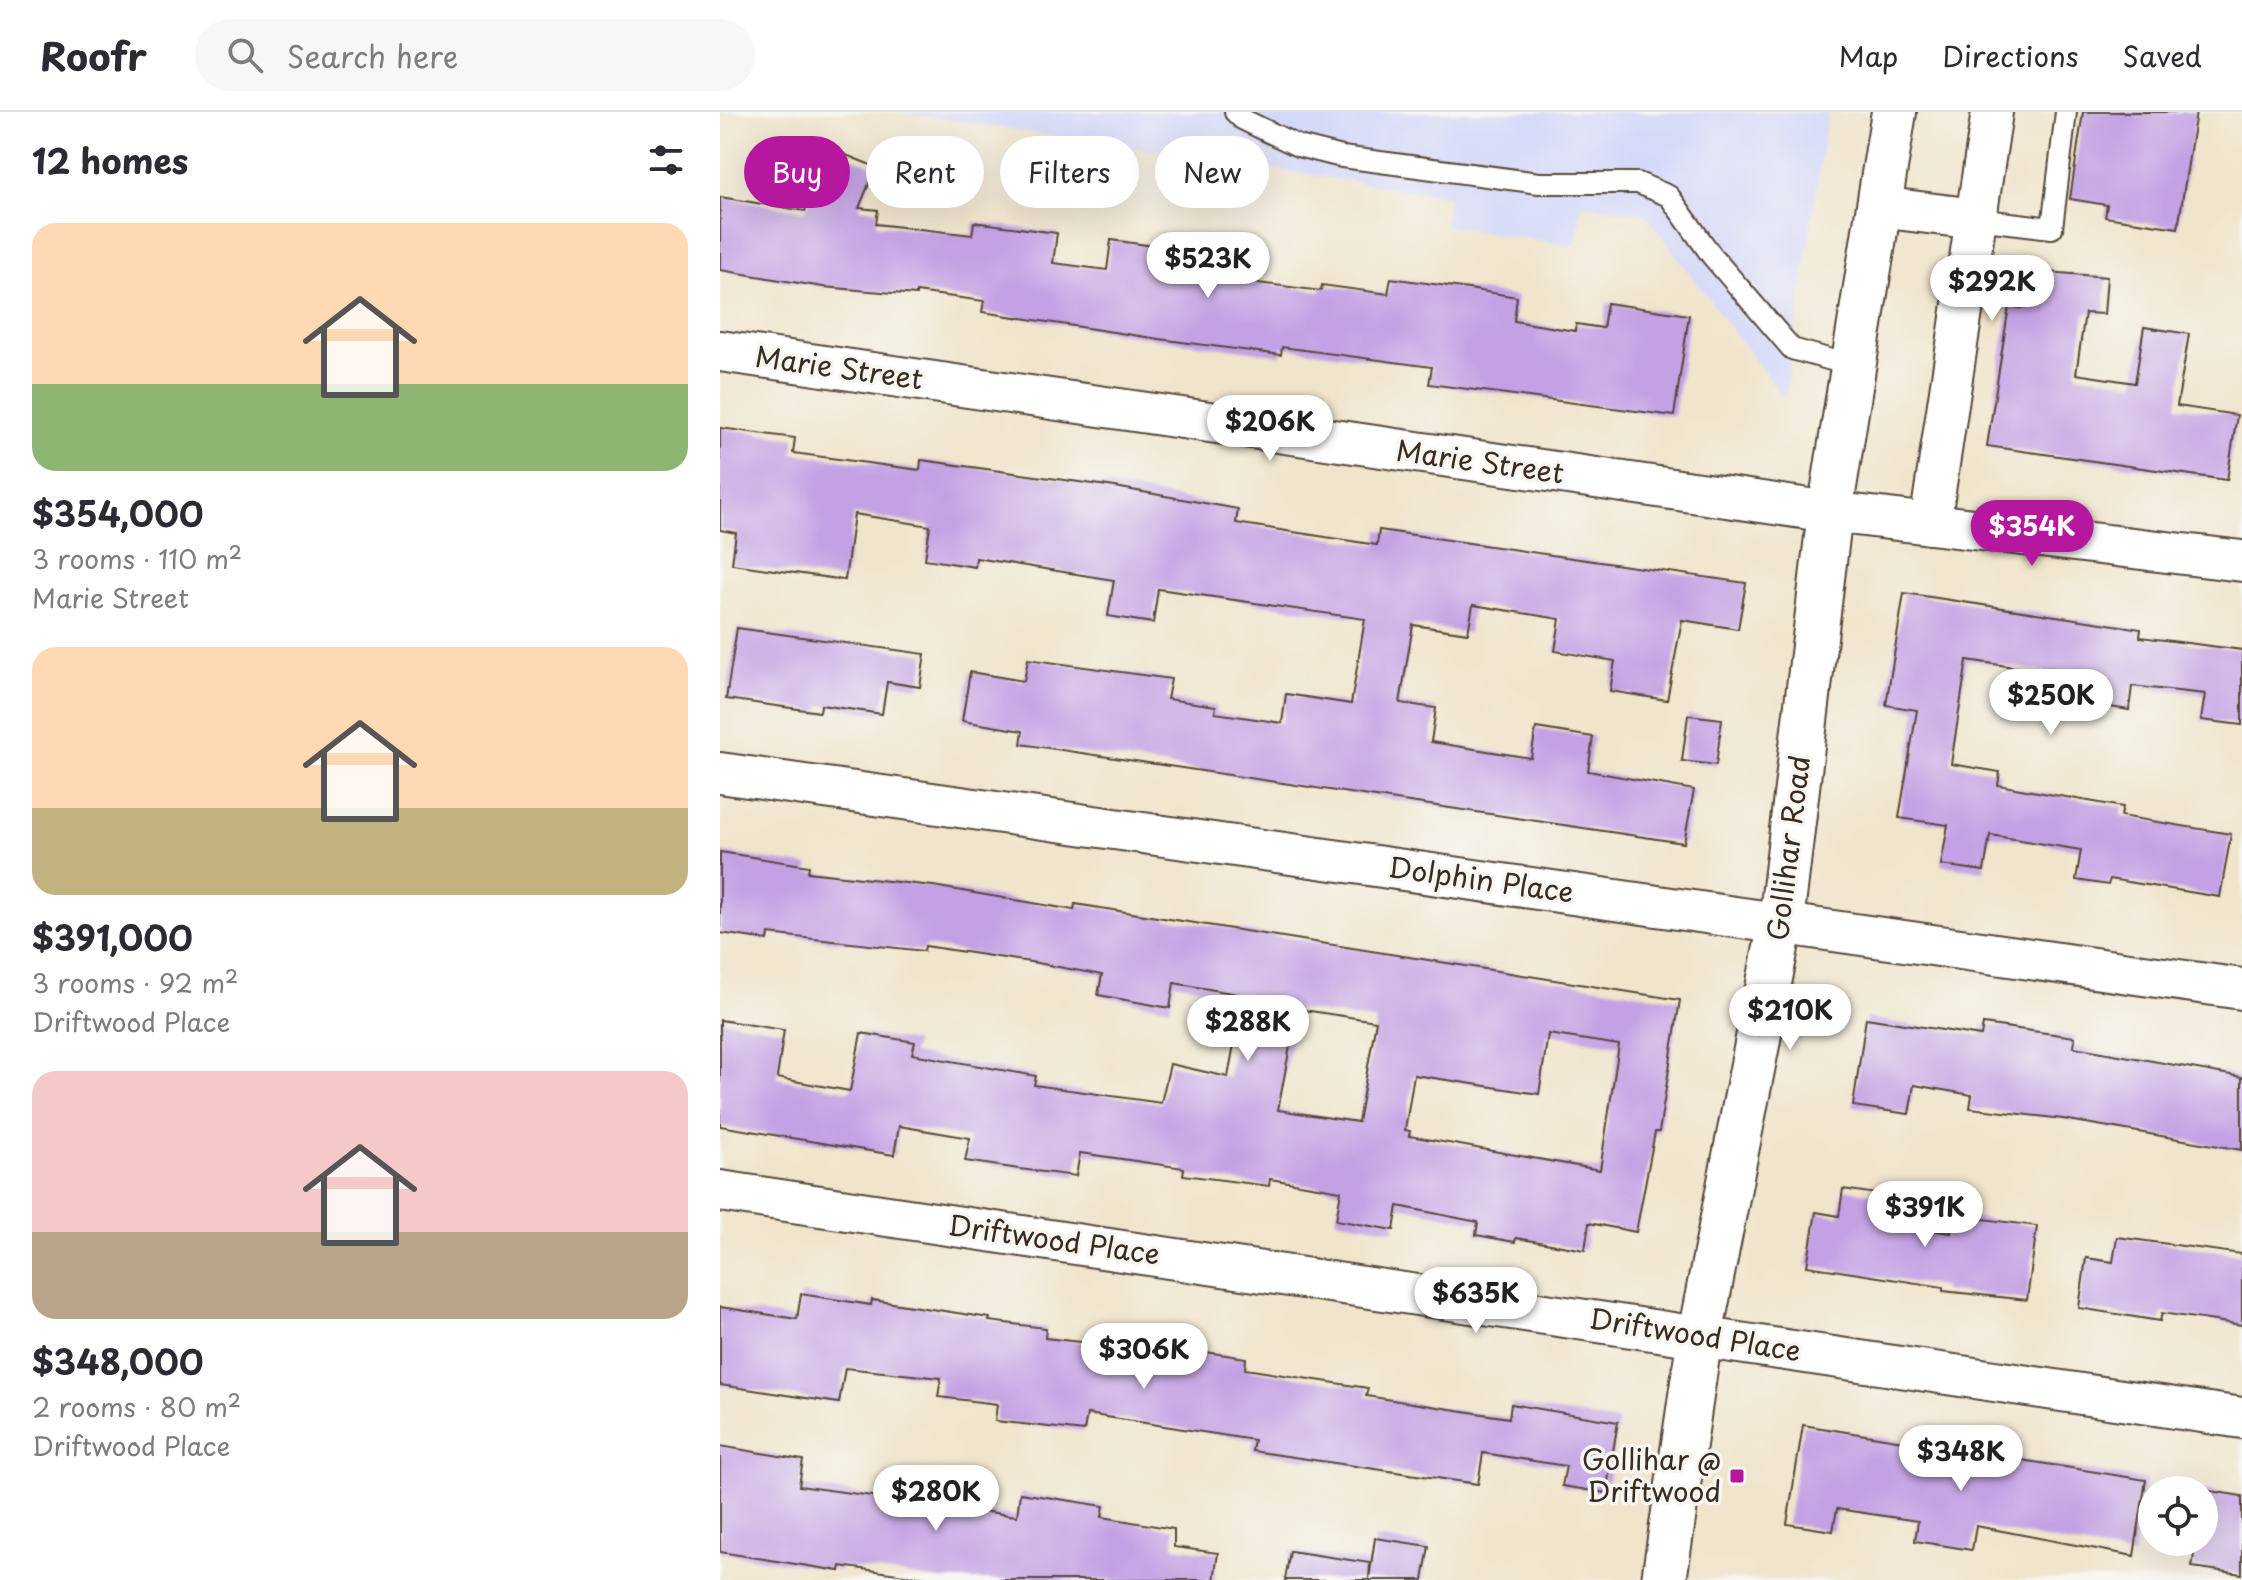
<!DOCTYPE html>
<meta charset="utf-8">
<style>
:root{--surface:#fff;--page:#f7f7f7;--text:#2b2b33;--muted:#7c7c81;--line:#e1e1e2;--accent:#b5179e}
body{margin:0;font-family:"Playpen Sans",sans-serif;background:var(--page);color:var(--text);height:100vh;display:flex;flex-direction:column;font-size:30px;white-space:nowrap}
*{box-sizing:border-box;margin:0}
p{font-size:26px;color:var(--muted)}
.icon{flex:none;width:44px;height:44px;fill:none;stroke:currentColor;stroke-width:2;stroke-linecap:round;stroke-linejoin:round}
.map{position:relative;flex:1;overflow:hidden}
.drawer{display:flex;flex-direction:column;background:var(--surface);width:720px}
.drawer>*{flex:none}
.hud{position:absolute;left:24px;top:24px;width:760px;height:72px;display:flex;gap:16px}
.controls{position:absolute;left:1418px;top:1364px;display:grid;gap:16px}
.controls a{display:grid;place-items:center;width:80px;height:80px;border-radius:50%;background:var(--surface);box-shadow:0 8px 32px #0002;font-size:40px}
.price{position:absolute;translate:-50% -68px;padding:0 18px;border-radius:28px;background:#fff;color:#222;font-size:26px;line-height:52px;filter:drop-shadow(0 2px 4px #0008)}
.price::after{content:'';position:absolute;left:50%;top:48px;width:24px;height:18px;margin-left:-12px;background:inherit;clip-path:polygon(0 0,100% 0,50% 100%)}
.price.current{background:var(--accent);color:#fff}
ul{padding:0;list-style:none}
li{display:grid;align-content:center;gap:16px;height:424px;padding:0 32px}
li span{display:grid;place-items:center;height:248px;border-radius:24px;color:#555}
li>.icon{margin-inline-start:auto}
span .icon{width:144px;height:144px;fill:#fffc;stroke-width:1}
li b{font-size:34px}
h2{display:flex;justify-content:space-between;align-items:center;height:96px;padding:0 32px;font-size:34px}
.chip{padding:0 28px;border-radius:36px;background:var(--surface);box-shadow:0 8px 32px #0002;font-size:28px;line-height:72px}
.chip.current{background:var(--accent);color:#fff}
header{display:flex;align-items:center;gap:48px;box-sizing:border-box;height:112px;padding:0 40px;background:var(--surface);border-bottom:2px solid var(--line)}
header strong{font-size:38px}
nav{display:flex;gap:44px;margin-inline-start:auto;font-size:28px}
.search{width:560px;height:72px;background:var(--page);display:flex;align-items:center;gap:20px;box-sizing:border-box;padding:0 28px;border-radius:44px;color:var(--muted);font-size:30px}
main{display:flex;flex:1;min-height:0}
.map>svg:first-child{display:block}
.built{fill:#d4d8f9}
.building{fill:#c3a1e4;fill-rule:evenodd}
.lines{fill:none;stroke-linecap:round;stroke-linejoin:round}
.lane-casing{stroke:#564638;stroke-width:24}
.street-casing{stroke:#564638;stroke-width:44}
.secondary-casing{stroke:#564638;stroke-width:48}
.lane{stroke:#fff;stroke-width:20}
.street{stroke:#fff;stroke-width:40}
.secondary{stroke:#fff;stroke-width:44}
.poi-dot{fill:#b5179e;stroke:#f6f6f2;stroke-width:3}
.labels{text-anchor:middle;stroke-width:7;stroke-linejoin:round;paint-order:stroke}
.street-label{font-size:28px;fill:#3b2a1e;stroke:#f6f6f2}
.poi-label{font-size:28px;fill:#3b2a1e;stroke:#f6f6f2;text-anchor:end}
</style>
<header>
<strong>Roofr</strong>
<div class="search"><svg class="icon" aria-label="search" viewBox="0 0 24 24"><circle cx="10" cy="10" r="6"/><path d="M15 15l6 6"/></svg>Search here</div>
<nav><a>Map</a><a>Directions</a><a>Saved</a></nav>
</header>
<main>
<section class="drawer">
<h2>12 homes<svg class="icon" aria-label="filters" viewBox="0 0 24 24"><path d="M4 7h16M4 17h16"/><circle cx="9" cy="7" r="2"/><circle cx="15" cy="17" r="2"/></svg></h2>
<ul>
<li><span style="background:linear-gradient(#ffd9b3 65%,#8fb573 0)"><svg class="icon" aria-label="home" viewBox="0 0 24 24"><path d="M3 11l9-7 9 7M6 9v11h12V9"/></svg></span><div><b>$354,000</b><p>3 rooms · 110 m²</p><p>Marie Street</p></div></li>
<li><span style="background:linear-gradient(#ffd9b3 65%,#c2b280 0)"><svg class="icon" aria-label="home" viewBox="0 0 24 24"><path d="M3 11l9-7 9 7M6 9v11h12V9"/></svg></span><div><b>$391,000</b><p>3 rooms · 92 m²</p><p>Driftwood Place</p></div></li>
<li><span style="background:linear-gradient(#f6c9c9 65%,#b9a48a 0)"><svg class="icon" aria-label="home" viewBox="0 0 24 24"><path d="M3 11l9-7 9 7M6 9v11h12V9"/></svg></span><div><b>$348,000</b><p>2 rooms · 80 m²</p><p>Driftwood Place</p></div></li>
</ul>
</section>
<div class="map">
<svg width="1522" height="1468" viewBox="0 0 1522 1468">
<rect width="100%" height="100%" fill="#f6f6f2"/>
<filter id="ink" filterUnits="userSpaceOnUse"><feTurbulence type="fractalNoise" baseFrequency=".0125" numOctaves="2"/><feDisplacementMap in="SourceGraphic" scale="16" xChannelSelector="R" yChannelSelector="G"/><feConvolveMatrix kernelMatrix="1 2 1 2 8 2 1 2 1" color-interpolation-filters="sRGB"/></filter>
<filter id="wash" filterUnits="userSpaceOnUse"><feTurbulence type="fractalNoise" baseFrequency=".006" numOctaves="4" result="noise"/><feDisplacementMap in="SourceGraphic" scale="32" xChannelSelector="R" yChannelSelector="G"/><feGaussianBlur stdDeviation="1.8" result="paint"/><feColorMatrix in="noise" values="0 0 0 0 0 0 0 0 0 0 0 0 0 0 0 0 0 1.4 0 .05"/><feComposite in="paint" operator="in"/></filter>
<g filter="url(#wash)">
<rect width="100%" height="100%" fill="#f0e4cb"/>
<path class="built" d="M178 0H1108L1065 288 925 102 862 92 856 134 724 114 728 84Z"/>
<g id="blocks">
<g class="building">
<path d="M1363 0H1476L1458 116 1385 105 1387 93 1350 87Z"/>
<path d="M111 37 156 55 139 96 158 98 156 112 252 123 254 110 337 121 333 151 387 158 391 128 476 140 477 132 511 136 507 167 601 179 602 173 668 182 671 166 749 177 797 185 794 209 855 219 856 212 883 216 887 191 969 203 954 304 709 272 712 255 562 235 561 243 439 227 262 200 264 189 196 180V183L103 175 0 158V85L85 99Z"/>
<path d="M1304 158 1387 165 1384 202 1365 201 1356 262 1415 271 1424 215 1469 222 1457 294 1517 303 1507 368 1267 334 1289 194 1301 196Z"/>
<path d="M0 316 75 326 73 341 200 358 201 348 395 375 518 397 516 411 657 433 659 418 1026 471 1018 517 962 508 947 588 890 579 895 549 835 539 840 507 753 493 748 521 693 513 680 591 716 596 711 630 811 646 816 616 873 625 868 659 974 678 964 731 301 632 303 619 242 609 250 560 304 569 308 547 451 567 447 587 496 594 495 601 562 611 566 582 631 592 645 507 438 477 433 511 388 504 394 468 256 446 255 455 205 447 210 414 134 402 125 468 12 452 16 421 0 418Z"/>
<path d="M1184 481 1421 517 1420 525 1522 538V613L1481 608 1485 582 1412 574 1409 598 1322 584 1326 560 1247 548 1231 652 1280 660 1278 673 1403 695 1401 704 1511 722 1500 785 1390 767 1388 773 1356 768 1361 738 1270 723 1264 759 1221 753 1228 713 1179 706 1197 598 1166 593Z"/>
<path d="M17 516 205 542 200 575 167 570 162 602 101 593 100 600 6 587Z"/>
<path d="M968 603 1002 607 996 653 962 649Z"/>
<path d="M0 740 89 754 88 760 213 774 354 798 355 792 960 888 939 1020H935L916 1120 869 1111 865 1138 796 1126 795 1130 756 1123 758 1110 678 1094 674 1118 616 1108 621 1079 550 1067 549 1074 463 1063 464 1056 360 1041 356 1064 299 1057 245 1049 250 1026 179 1014 174 1043 0 1014V908L64 918 57 966 130 979 141 921 195 930 192 942 316 964 314 973 441 991 450 952 508 965 523 883 454 871 450 896 378 883 382 863 317 851 205 834 204 839 49 822 48 828 0 821ZM577 897 656 909 638 1010 558 998ZM828 922 899 933 880 1058 689 1024 690 1019 685 1018 694 963 819 982Z"/>
<path d="M1146 906 1261 924 1263 912 1355 925 1354 935 1522 965V1038L1343 1007 1250 996 1252 983 1194 973 1189 1002 1133 994Z"/>
<path d="M1123 1077 1170 1084 1166 1111 1231 1121 1233 1103 1317 1114 1307 1188 1223 1179V1175L1087 1154 1096 1100 1119 1104Z"/>
<path d="M1397 1125 1522 1142V1213L1442 1201 1440 1209 1359 1196 1366 1146 1393 1150Z"/>
<path d="M81 1182 151 1193 152 1188 270 1206 269 1209 326 1216 325 1226 405 1235 407 1228 526 1246 525 1257 648 1276 646 1284 789 1306 791 1292 898 1310 886 1381 842 1374 846 1354 763 1341 758 1372 532 1339 534 1328 367 1302 364 1319 275 1309 277 1292 218 1285 221 1266 125 1256 119 1291 0 1273V1195L77 1207Z"/>
<path d="M1083 1313 1426 1368 1414 1444 1256 1414 1252 1438 1195 1429 1198 1409 1117 1397 1113 1419 1067 1412Z"/>
<path d="M0 1334 83 1348 79 1374 297 1404 300 1381 384 1394 382 1405 454 1417V1435L498 1441 494 1468H221L121 1454 120 1459 0 1440Z"/>
<path d="M1484 1378 1522 1384V1462L1472 1455 1476 1430H1484Z"/>
<path d="M655 1426 709 1434 703 1468H565L570 1439 650 1451 649 1467Z"/>
</g>
</g>
</g>
<g filter="url(#ink)">
<use href="#blocks" fill-opacity="0" stroke="#564638" stroke-width="2"/>
<g class="lines">
<g class="lane-casing">
<g id="lane">
<path d="M515 0 522 7 578 34 622 45 819 71H918L949 84 992 144 1072 237 1133 254"/>
<path d="M1256 107 1332 116 1346 0"/>
</g>
</g>
<g class="street-casing">
<g id="street">
<path d="M1159 95 1256 107"/>
<path d="M0 239 1110 400 1522 449"/>
<path d="M1210 412 1272 0"/>
<path d="M0 661 1522 877"/>
<path d="M0 1079 1522 1306"/>
</g>
</g>
<g class="secondary-casing">
<path id="secondary" d="M944 1468 980 1223 1061 810 1110 400 1174 0"/>
</g>
<use href="#lane" class="lane"/>
<use href="#street" class="street"/>
<use href="#secondary" class="secondary"/>
</g>
</g>
<rect class="poi-dot" x="1009" y="1356" width="16" height="16" rx="4"/>
<g class="labels">
<g class="street-label">
<text transform="translate(119 256) rotate(8)" y="10">Marie Street</text>
<text transform="translate(760 350) rotate(8)" y="10">Marie Street</text>
<text transform="translate(1069 736) rotate(-83)" y="10">Gollihar Road</text>
<text transform="translate(761 768) rotate(8)" y="10">Dolphin Place</text>
<text transform="translate(334 1128) rotate(8)" y="10">Driftwood Place</text>
<text transform="translate(975 1223) rotate(9)" y="10">Driftwood Place</text>
</g>
<g class="poi-label">
<text x="1001" y="1358">Gollihar @<tspan x="1001" dy="32">Driftwood</tspan></text>
</g>
</g>
</svg>
<div class="controls">
<a><svg class="icon" aria-label="locate" viewBox="0 0 24 24"><circle cx="12" cy="12" r="6"/><path d="M12 2v4M12 18v4M2 12h4M18 12h4"/></svg></a>
</div>
<b class="price" style="left:488px;top:188px">$523K</b>
<b class="price" style="left:1272px;top:211px">$292K</b>
<b class="price" style="left:550px;top:351px">$206K</b>
<b class="price current" style="left:1312px;top:456px">$354K</b>
<b class="price" style="left:1331px;top:625px">$250K</b>
<b class="price" style="left:1070px;top:940px">$210K</b>
<b class="price" style="left:528px;top:951px">$288K</b>
<b class="price" style="left:1205px;top:1137px">$391K</b>
<b class="price" style="left:756px;top:1223px">$635K</b>
<b class="price" style="left:424px;top:1279px">$306K</b>
<b class="price" style="left:1241px;top:1381px">$348K</b>
<b class="price" style="left:216px;top:1421px">$280K</b>
<div class="hud">
<a class="chip current">Buy</a>
<a class="chip">Rent</a>
<a class="chip">Filters</a>
<a class="chip">New</a>
</div>
</div>
</main>
